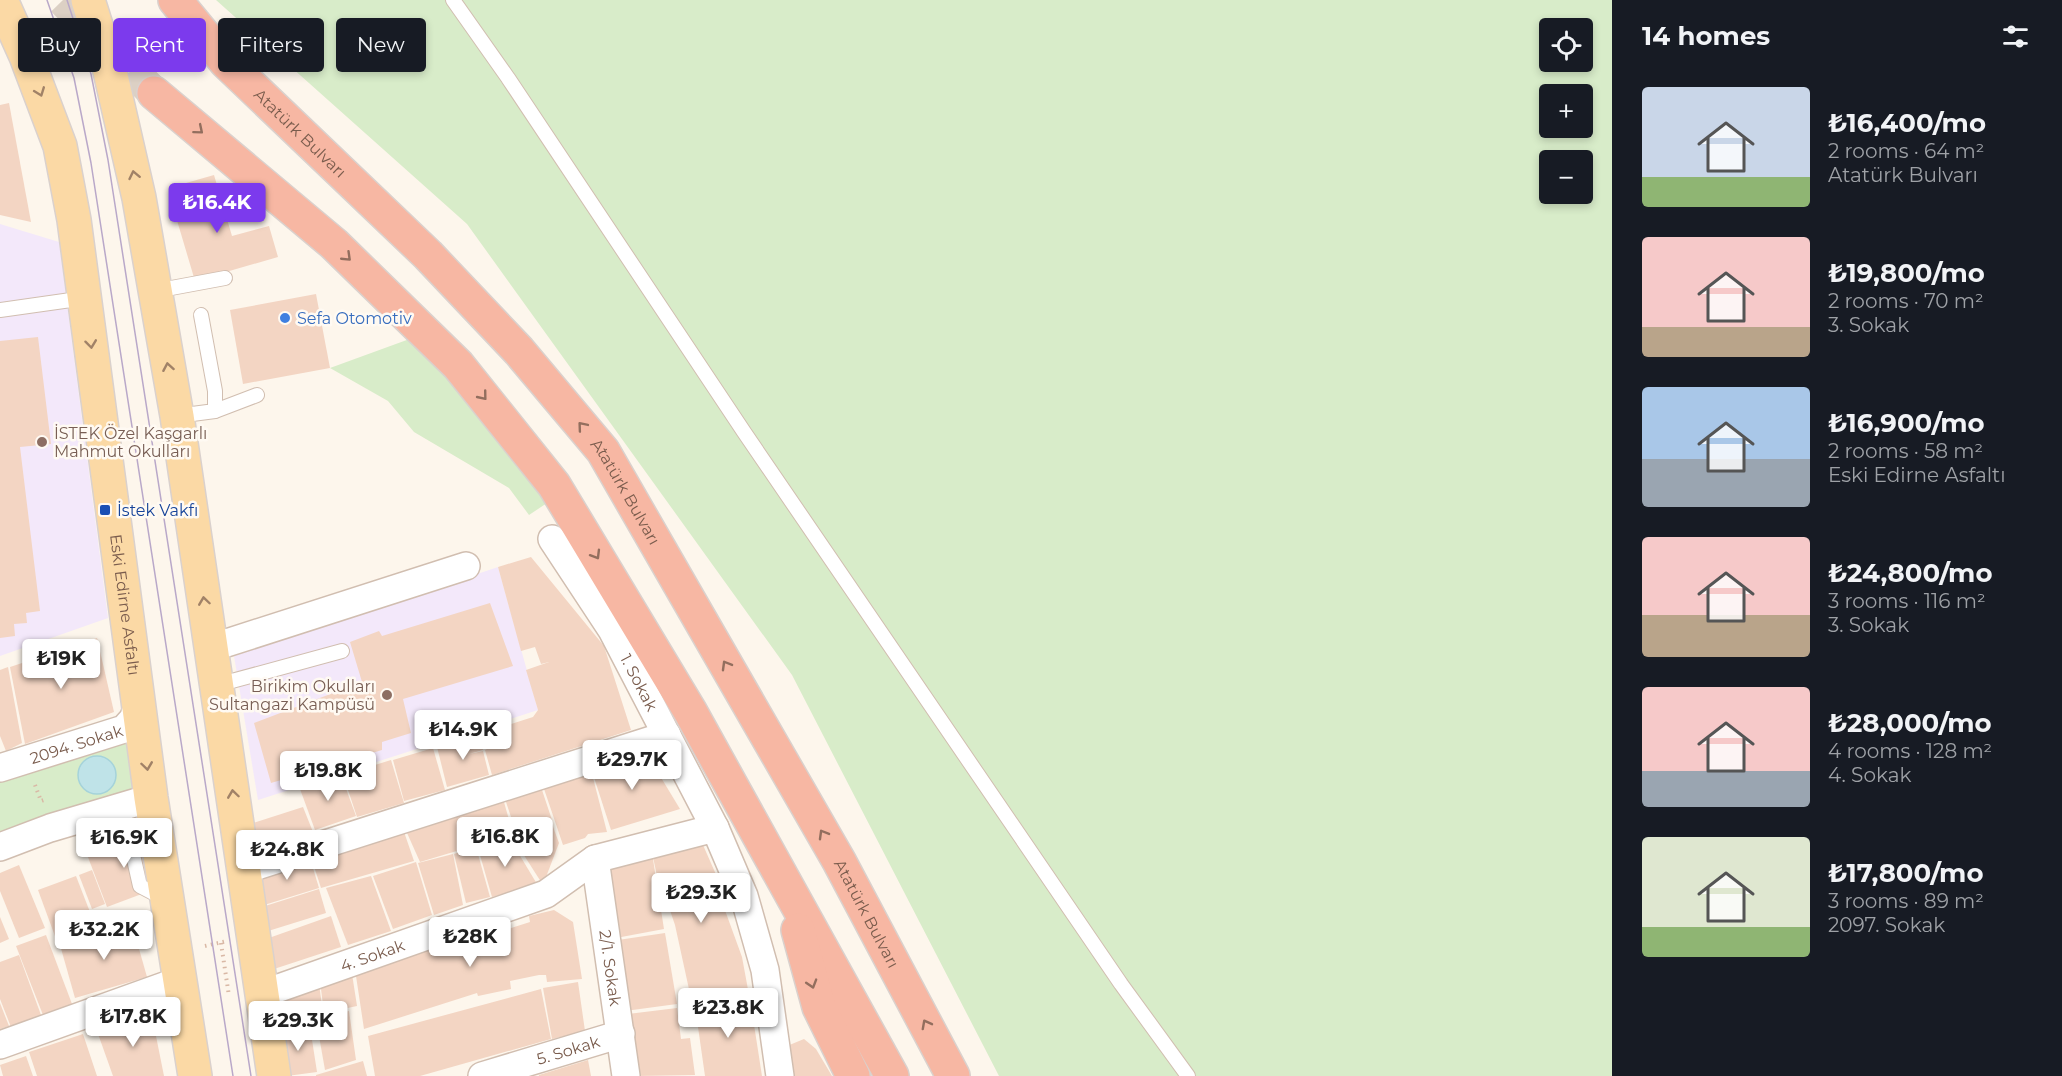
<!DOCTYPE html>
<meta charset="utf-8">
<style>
:root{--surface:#171b24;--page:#242831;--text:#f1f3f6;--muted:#9ea1a6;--accent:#7c3aed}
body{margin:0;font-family:Montserrat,sans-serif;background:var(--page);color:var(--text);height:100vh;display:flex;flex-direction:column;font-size:22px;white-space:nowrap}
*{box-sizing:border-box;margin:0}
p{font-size:20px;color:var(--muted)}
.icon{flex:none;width:33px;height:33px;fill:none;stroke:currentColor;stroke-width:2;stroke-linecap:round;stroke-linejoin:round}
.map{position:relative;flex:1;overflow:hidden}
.drawer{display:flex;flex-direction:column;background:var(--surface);width:450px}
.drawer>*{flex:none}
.hud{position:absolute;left:18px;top:18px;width:570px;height:54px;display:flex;gap:12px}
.tools{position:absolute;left:1539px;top:18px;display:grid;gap:12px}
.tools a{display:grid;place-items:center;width:54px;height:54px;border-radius:6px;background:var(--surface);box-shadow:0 3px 9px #0003;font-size:30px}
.price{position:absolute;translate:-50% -51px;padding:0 14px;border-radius:6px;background:#fff;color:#222;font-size:20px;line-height:39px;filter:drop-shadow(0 2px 3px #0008)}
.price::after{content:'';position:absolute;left:50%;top:36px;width:18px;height:14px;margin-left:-9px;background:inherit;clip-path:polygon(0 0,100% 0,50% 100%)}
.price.selected{background:var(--accent);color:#fff}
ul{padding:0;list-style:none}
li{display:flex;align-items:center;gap:18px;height:150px;padding:0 30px}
li span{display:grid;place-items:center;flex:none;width:168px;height:120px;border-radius:6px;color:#555}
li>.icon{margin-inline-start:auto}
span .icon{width:72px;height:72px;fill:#fffc;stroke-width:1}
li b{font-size:26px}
h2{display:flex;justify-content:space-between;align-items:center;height:72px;padding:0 30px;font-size:26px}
.chip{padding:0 21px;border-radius:6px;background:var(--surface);box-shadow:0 3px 9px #0003;font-size:21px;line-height:54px}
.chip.selected{background:var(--accent);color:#fff}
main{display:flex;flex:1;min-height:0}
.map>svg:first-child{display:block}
.education{fill:#f3e8fa}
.green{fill:#d8ecc9;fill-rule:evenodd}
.water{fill:#bfe3e8;stroke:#a5d3da;stroke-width:1.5}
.building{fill:#f3d5c3}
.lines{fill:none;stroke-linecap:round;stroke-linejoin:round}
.highway-tunnel{stroke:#dcd0c4;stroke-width:33;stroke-dasharray:33 16;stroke-linecap:butt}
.lane-casing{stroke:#d1beb0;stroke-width:16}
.street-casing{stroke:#d1beb0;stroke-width:30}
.primary-casing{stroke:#dad1cd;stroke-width:36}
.highway-casing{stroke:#dad1cd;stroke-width:36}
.path{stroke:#d9b8a5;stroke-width:4;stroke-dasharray:1.5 4.5;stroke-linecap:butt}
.lane{stroke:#fff;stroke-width:14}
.street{stroke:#fff;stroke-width:27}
.primary{stroke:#fbd9a5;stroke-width:33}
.highway{stroke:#f7b7a3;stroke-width:33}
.tram{stroke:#b9a8c9;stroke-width:1.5}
.oneway{stroke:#a18267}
.oneway2{stroke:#936e5e}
.shop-dot{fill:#3f7fe0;stroke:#fffaf3;stroke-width:2}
.education-dot{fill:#8d6e63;stroke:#fffaf3;stroke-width:2}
.transit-dot{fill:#1a4fb4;stroke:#fffaf3;stroke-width:2}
.labels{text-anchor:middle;stroke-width:5;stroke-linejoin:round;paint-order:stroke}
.street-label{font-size:16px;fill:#7a5c4d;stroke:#fffaf3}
.shop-label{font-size:16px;fill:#366cbe;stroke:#fffaf3;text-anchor:start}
.education-label{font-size:16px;fill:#785e54;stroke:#fffaf3;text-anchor:start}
.transit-label{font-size:16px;fill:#164399;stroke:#fffaf3;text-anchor:start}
</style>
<main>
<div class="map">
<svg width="1612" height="1076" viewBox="0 0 1612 1076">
<rect width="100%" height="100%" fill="#fdf6ec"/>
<g class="education">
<path d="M0 224 59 242 108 618 0 656Z"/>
<path d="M498 567 538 710 258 800 234 656Z"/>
</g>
<g class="green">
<path d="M216 0H1612V1076H999L792 675 467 224ZM1550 28H1582V62H1550ZM1550 94H1582V128H1550ZM1550 160H1582V194H1550Z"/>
<path d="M415 337 553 499 529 515 509 488 414 432 388 401 330 368Z"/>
<path d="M129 738 137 791 0 837V779Z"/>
</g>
<circle class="water" cx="97" cy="775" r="19"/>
<g class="building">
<path d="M9 103 31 222 0 215V105Z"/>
<path d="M214 175 232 236 269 226 278 257 195 281 176 217 187 213 179 185Z"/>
<path d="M316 294 330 368 243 384 230 310Z"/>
<path d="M38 337 51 444 20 447 40 611 26 613 27 623 14 624 15 636 0 638V341Z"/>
<path d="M531 557 604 646 631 730 492 775 485 750 487 749 480 734 533 717 538 710 526 670 549 662 541 664 535 647 521 651 498 567Z"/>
<path d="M490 603 513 666 403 699 411 733 382 742V750L271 783 254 723 362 682 350 642 379 631 382 636Z"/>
<path d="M97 638 114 712 25 744 10 667Z"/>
<path d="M8 667 22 743 6 751 0 736V670Z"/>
<path d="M479 735 483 750 469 754 483 751 489 775 447 787 437 747Z"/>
<path d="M433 748 445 790 404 801 393 760Z"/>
<path d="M648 756 680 809 611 830 590 765Z"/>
<path d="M391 760 404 803 357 817 343 775Z"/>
<path d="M592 774 607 832 588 834 585 838 563 845 542 783Z"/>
<path d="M341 775 356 816 315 830 300 789Z"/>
<path d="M541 787 552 820 516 832 505 799Z"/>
<path d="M502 795 513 834 420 862 403 824Z"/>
<path d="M303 807 313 832 252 848 250 824Z"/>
<path d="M552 824 559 843 543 885 513 838Z"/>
<path d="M402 826 414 861 321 888 310 854Z"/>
<path d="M142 831 163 886 107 907 86 852Z"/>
<path d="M510 839 537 884 492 897 478 848Z"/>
<path d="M696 843 703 845 718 879 714 880 742 957 749 995 692 1003 675 925 663 890 660 891 652 852Z"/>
<path d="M476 847 490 897 466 903 454 854Z"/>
<path d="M652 853 664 929 616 938 607 861Z"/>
<path d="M453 854 463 905 434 915 418 863Z"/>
<path d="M309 855 319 888 261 906 256 873Z"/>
<path d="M416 862 432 915 393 929 373 876Z"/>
<path d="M19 865 45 928 19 938 0 891V873Z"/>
<path d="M92 870 105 904 92 909 79 875Z"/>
<path d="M76 876 95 925 56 939 38 890Z"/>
<path d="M371 876 391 931 348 945 326 888Z"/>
<path d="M319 889 326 913 265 932 262 907Z"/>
<path d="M554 910 573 922 582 979 547 982 546 975H539L510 981 511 989 478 996 477 993 364 1029 356 976 395 959 466 936 498 927 499 932 530 922 529 916Z"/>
<path d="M331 916 341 947 271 970 266 939Z"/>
<path d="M0 917 9 939 0 943Z"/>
<path d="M132 924 147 977 75 998 60 945Z"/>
<path d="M665 933 677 1004 625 1011 618 940Z"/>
<path d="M46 935 72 1004 43 1015 16 946Z"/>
<path d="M19 955 41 1015 11 1027 0 999V962Z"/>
<path d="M352 974 357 1006 324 1013 320 981Z"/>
<path d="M578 982 585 1031 552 1039 543 988Z"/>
<path d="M319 984 323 1013 278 1030 272 1001Z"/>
<path d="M541 989 551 1039 420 1076H375L368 1036Z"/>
<path d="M750 999 762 1076H705L695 1006Z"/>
<path d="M0 1003 9 1026 0 1029Z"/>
<path d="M677 1008 681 1039 690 1038 695 1075 636 1076 628 1014Z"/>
<path d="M151 1011 164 1076H113L97 1031Z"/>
<path d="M349 1011 356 1060 325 1070 316 1019Z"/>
<path d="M310 1027 317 1072 287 1076 279 1032Z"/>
<path d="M83 1034 97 1076H37L29 1052Z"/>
<path d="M804 1039 816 1049 832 1076H789L787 1046Z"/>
<path d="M26 1056 33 1076H3L0 1065Z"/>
<path d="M588 1060 591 1076H539V1075Z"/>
<path d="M363 1061 367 1076H316V1075Z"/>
</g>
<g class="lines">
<path class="highway-tunnel" d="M63 0 154 93"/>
<g class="lane-casing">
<g id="lane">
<path d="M453 0 508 78 744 432 1121 984 1188 1076"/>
<path d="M155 291 225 278"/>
<path d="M0 310 85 298"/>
<path d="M215 411 257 395"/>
<path d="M177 416 215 411V391L201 315"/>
<path d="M217 685 342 651"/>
<path d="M122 806 140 886 163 898"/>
</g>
</g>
<g class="street-casing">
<g id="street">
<path id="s1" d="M552 539 612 630 715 828 744 896 765 970 780 1076"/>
<path d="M211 648 466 566"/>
<path id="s2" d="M0 768 124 729 133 719 139 704"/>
<path d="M0 847 50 828 151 798"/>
<path id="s3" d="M595 859 626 1076"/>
<path d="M244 870 667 735"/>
<path id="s4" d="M262 994 546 894 595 859 715 828"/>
<path d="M0 1045 181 980"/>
<path id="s5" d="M482 1076 621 1034"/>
</g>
</g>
<g class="primary-casing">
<g id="primary">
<path id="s6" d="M1 0 26 56 60 146 74 220 151 798 195 1076"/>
<path d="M88 0 109 67 139 198 177 416 274 1076"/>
</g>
</g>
<g class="highway-casing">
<g id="highway">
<path id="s7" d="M175 0 226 62 428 255 519 351 603 451 839 861 953 1076"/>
<path d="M154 93 334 244 458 365 554 485 690 711 892 1076"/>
<path d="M798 930 819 1007 853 1076"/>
</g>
</g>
<g class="path">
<path d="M35 785 41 801 44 800"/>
<path d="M221 943 229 996"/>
<path d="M205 946 227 941"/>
</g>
<use href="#lane" class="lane"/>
<use href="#street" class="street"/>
<use href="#primary" class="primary"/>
<use href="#highway" class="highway"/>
<g class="tram">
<path d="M47 0 74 78 91 163 233 1076"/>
<path d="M67 0 91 74 108 160 251 1076"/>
</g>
</g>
<defs><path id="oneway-chevron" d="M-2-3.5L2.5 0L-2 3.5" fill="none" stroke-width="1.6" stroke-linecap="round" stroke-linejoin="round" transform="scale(1.5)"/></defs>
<g class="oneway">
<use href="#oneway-chevron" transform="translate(40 92) rotate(69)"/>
<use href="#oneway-chevron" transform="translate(134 175) rotate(-102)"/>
<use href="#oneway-chevron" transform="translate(91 344) rotate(83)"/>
<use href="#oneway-chevron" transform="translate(168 367) rotate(-100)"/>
<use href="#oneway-chevron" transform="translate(204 601) rotate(-98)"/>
<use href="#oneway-chevron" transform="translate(147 766) rotate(82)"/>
<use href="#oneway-chevron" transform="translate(233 794) rotate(-98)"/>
</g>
<g class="oneway2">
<use href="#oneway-chevron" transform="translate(199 130) rotate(40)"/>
<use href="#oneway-chevron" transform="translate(347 257) rotate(44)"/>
<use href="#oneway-chevron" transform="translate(483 396) rotate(51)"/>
<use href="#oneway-chevron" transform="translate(582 426) rotate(-130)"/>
<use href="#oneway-chevron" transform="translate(596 555) rotate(59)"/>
<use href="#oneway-chevron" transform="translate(726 665) rotate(-120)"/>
<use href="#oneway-chevron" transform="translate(823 834) rotate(-120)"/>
<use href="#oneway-chevron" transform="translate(812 984) rotate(73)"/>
<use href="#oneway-chevron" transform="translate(926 1024) rotate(-118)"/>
</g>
<circle class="shop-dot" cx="285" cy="318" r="6"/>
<g class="education-dot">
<circle cx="42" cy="442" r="6"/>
<circle cx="387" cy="695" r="6"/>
</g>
<rect class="transit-dot" x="99" y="504" width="12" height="12" rx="3"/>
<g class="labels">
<g class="street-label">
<text dy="6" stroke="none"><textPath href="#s7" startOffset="183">Atatürk Bulvarı</textPath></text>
<text dy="6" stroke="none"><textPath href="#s7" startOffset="669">Atatürk Bulvarı</textPath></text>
<text dy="6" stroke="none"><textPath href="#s6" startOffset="621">Eski Edirne Asfaltı</textPath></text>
<text dy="6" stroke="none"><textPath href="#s1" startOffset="168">1. Sokak</textPath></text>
<text dy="6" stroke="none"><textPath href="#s2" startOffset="80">2094. Sokak</textPath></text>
<text dy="6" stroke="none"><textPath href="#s7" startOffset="1155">Atatürk Bulvarı</textPath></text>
<text dy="6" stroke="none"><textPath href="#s4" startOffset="117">4. Sokak</textPath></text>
<text dy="6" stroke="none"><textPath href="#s3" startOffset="110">2/1. Sokak</textPath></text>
<text dy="6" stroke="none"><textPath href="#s5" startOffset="90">5. Sokak</textPath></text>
</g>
<g class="shop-label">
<text x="297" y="324">Sefa Otomotiv</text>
</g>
<g class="education-label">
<text x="54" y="439">İSTEK Özel Kaşgarlı<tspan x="54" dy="18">Mahmut Okulları</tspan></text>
<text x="375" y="692" text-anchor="end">Birikim Okulları<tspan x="375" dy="18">Sultangazi Kampüsü</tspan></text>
</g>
<g class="transit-label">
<text x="117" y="516">İstek Vakfı</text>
</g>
</g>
</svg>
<div class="tools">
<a><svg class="icon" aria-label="locate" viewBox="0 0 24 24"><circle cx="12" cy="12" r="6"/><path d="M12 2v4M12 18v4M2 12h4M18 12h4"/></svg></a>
<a>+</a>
<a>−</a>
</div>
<b class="price selected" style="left:217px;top:234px">₺16.4K</b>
<b class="price" style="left:61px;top:690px">₺19K</b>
<b class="price" style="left:463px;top:761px">₺14.9K</b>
<b class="price" style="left:632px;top:791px">₺29.7K</b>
<b class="price" style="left:328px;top:802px">₺19.8K</b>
<b class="price" style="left:505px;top:868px">₺16.8K</b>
<b class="price" style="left:124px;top:869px">₺16.9K</b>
<b class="price" style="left:287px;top:881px">₺24.8K</b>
<b class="price" style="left:701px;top:924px">₺29.3K</b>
<b class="price" style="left:104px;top:961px">₺32.2K</b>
<b class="price" style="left:470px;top:968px">₺28K</b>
<b class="price" style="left:728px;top:1039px">₺23.8K</b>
<b class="price" style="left:133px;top:1048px">₺17.8K</b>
<b class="price" style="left:298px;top:1052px">₺29.3K</b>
<div class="hud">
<a class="chip">Buy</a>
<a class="chip selected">Rent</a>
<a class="chip">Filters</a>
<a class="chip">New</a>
</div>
</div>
<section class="drawer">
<h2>14 homes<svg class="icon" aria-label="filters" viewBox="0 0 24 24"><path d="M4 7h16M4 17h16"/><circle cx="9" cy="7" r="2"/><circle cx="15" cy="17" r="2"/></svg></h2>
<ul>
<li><span style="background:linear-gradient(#c9d6e8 75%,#8fb573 0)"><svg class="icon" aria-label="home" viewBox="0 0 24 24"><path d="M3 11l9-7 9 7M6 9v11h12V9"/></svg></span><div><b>₺16,400/mo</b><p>2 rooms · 64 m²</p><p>Atatürk Bulvarı</p></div></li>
<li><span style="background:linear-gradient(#f6c9c9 75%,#b9a48a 0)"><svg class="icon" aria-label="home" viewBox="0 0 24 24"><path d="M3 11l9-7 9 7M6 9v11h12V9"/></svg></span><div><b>₺19,800/mo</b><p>2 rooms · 70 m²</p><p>3. Sokak</p></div></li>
<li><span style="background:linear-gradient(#a9c7e8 60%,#9aa5b1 0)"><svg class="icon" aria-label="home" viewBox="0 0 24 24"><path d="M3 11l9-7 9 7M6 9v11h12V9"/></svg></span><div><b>₺16,900/mo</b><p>2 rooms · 58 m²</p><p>Eski Edirne Asfaltı</p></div></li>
<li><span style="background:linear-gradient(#f6c9c9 65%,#b9a48a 0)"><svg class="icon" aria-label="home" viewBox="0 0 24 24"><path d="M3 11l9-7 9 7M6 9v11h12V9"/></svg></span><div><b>₺24,800/mo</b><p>3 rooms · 116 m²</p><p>3. Sokak</p></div></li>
<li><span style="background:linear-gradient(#f6c9c9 70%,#9aa5b1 0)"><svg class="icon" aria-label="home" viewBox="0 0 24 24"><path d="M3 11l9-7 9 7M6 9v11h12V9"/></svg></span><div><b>₺28,000/mo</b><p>4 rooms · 128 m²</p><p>4. Sokak</p></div></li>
<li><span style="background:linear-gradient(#dfe7d0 75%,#8fb573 0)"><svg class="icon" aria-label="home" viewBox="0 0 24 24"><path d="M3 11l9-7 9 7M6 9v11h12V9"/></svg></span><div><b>₺17,800/mo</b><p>3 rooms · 89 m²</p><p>2097. Sokak</p></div></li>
</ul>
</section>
</main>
